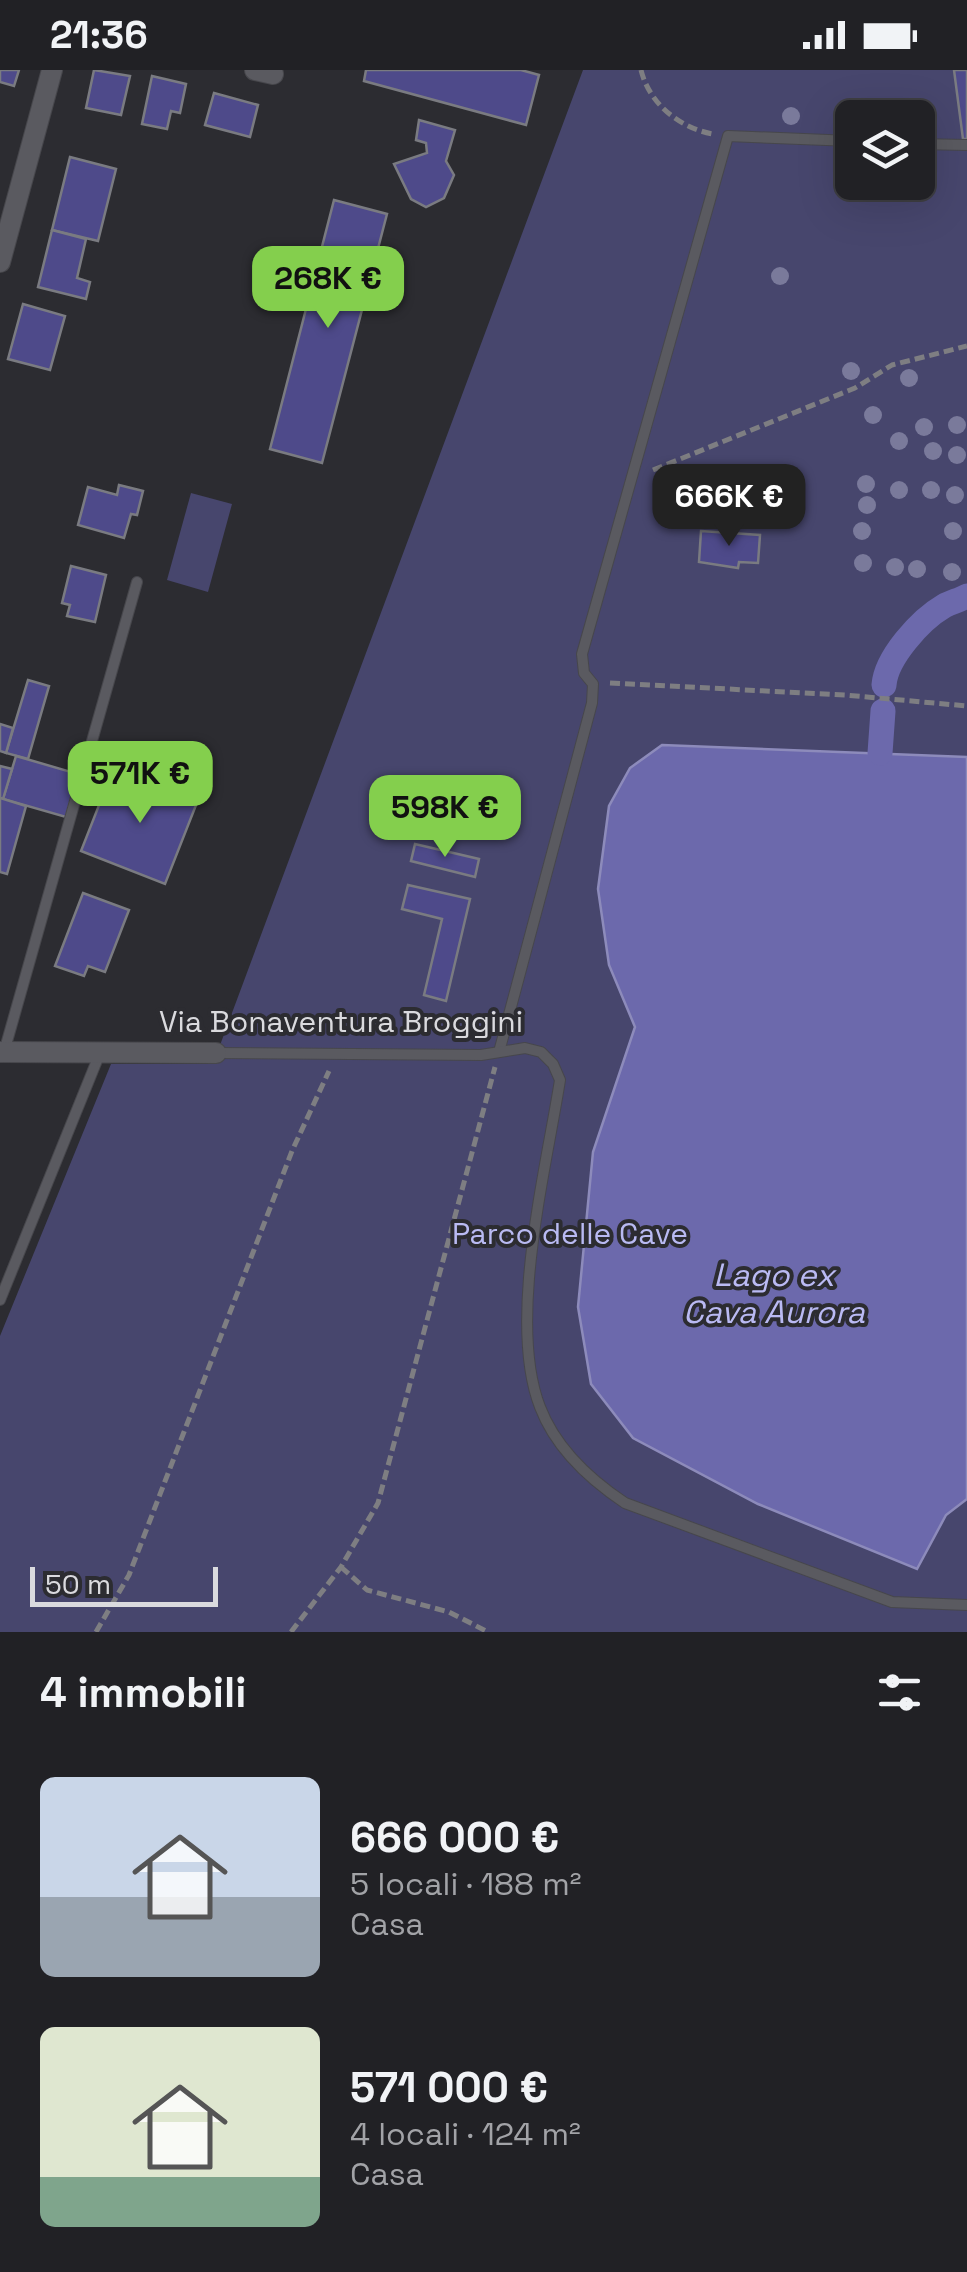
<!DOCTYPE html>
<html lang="it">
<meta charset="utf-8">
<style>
:root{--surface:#212125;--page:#29292d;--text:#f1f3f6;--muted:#a2a3a7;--line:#3e3e42;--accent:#84cf4d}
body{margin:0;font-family:"Space Grotesk",sans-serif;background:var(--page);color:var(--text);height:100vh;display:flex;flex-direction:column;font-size:38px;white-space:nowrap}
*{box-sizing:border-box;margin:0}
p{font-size:32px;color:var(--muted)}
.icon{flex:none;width:55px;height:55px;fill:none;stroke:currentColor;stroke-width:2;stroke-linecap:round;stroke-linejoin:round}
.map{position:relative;height:1562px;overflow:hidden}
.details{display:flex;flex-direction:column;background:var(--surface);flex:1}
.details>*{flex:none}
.buttons{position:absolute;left:835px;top:30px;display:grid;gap:20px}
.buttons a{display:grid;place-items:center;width:100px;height:100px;border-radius:15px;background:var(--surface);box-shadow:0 10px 40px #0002,0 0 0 2px var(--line);font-size:50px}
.scale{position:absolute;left:30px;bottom:25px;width:188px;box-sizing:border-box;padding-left:10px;border:5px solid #dadade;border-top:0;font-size:28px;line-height:35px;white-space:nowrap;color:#dadade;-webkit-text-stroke:8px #2c2c31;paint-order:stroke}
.price{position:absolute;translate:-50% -85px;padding:0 22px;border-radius:20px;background:var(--accent);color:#111;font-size:32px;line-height:65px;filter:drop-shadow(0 2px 5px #0008)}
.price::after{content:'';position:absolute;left:50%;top:60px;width:30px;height:22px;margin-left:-15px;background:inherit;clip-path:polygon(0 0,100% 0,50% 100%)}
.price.selected{background:#222;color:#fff}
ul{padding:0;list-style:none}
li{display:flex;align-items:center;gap:30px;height:250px;padding:0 40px}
li span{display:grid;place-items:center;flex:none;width:280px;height:200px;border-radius:15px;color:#555}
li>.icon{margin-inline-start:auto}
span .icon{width:120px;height:120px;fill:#fffc;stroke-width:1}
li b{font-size:42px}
h2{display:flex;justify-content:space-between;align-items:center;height:120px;padding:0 40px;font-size:42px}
.status{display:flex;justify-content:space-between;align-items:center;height:70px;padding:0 50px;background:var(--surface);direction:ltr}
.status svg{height:28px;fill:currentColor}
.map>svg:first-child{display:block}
.green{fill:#47466d;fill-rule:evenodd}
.water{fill:#6c69ac;stroke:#8d8bbb;stroke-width:2.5}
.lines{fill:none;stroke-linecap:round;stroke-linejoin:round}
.canal{stroke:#6c69ac;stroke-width:25}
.building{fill:#4e4a8a;stroke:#7a7b81;stroke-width:2.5}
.service-casing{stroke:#47474c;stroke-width:12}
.minor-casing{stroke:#47474c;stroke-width:22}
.path{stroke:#7e7e82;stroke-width:5;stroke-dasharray:10 5;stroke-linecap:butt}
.service{stroke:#5a5a60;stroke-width:10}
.minor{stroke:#5a5a60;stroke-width:20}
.tree{fill:#7a7a9b}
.labels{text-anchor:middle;stroke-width:8;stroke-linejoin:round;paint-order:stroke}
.street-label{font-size:30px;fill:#dadade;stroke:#2c2c31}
.park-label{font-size:30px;fill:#b9baf2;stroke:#2c2c31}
.water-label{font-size:32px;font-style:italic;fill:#babaf3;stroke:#2c2c31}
</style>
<div class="status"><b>21:36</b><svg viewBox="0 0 49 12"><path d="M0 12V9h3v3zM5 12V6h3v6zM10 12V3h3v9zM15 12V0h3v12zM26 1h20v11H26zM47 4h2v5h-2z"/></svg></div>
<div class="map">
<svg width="967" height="1562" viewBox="0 0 967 1562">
<rect width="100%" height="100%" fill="#2c2c31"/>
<g class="green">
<path d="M583 0H967V1562H0V1266L111 994H213ZM852 48H918V112H852Z"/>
<path d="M191 423 232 434 208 522 167 510Z"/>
</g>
<path class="water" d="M662 675 967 687V1429L946 1445 917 1499 758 1434 633 1368 591 1314 578 1237 593 1082 635 957 609 895 598 819 609 736 630 698Z"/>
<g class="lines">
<g class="canal">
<path d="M884 615C886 588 920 550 944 536 951 532 960 530 967 526"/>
<path d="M880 683 883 641"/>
</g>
</g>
<g class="building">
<path d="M0 0H19L14 16 0 12Z"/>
<path d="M94 0 130 6 121 45 86 38Z"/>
<path d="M366 0H521L539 5 526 55 364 11Z"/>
<path d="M954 0H967V69H963Z"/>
<path d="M152 6 186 14 180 43 171 41 167 59 142 54Z"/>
<path d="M214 23 258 35 250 67 205 55Z"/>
<path d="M419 50 455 60 446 91 454 105 444 128 426 137 411 129 394 94 427 83 426 73 416 70Z"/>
<path d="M70 87 116 99 98 171 52 160Z"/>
<path d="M334 130 387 144 322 393 270 379Z"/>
<path d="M52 160 86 169 77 208 90 212 86 229 38 217Z"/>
<path d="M23 234 65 246 50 300 8 289Z"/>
<path d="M119 415 143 421 137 445 131 444 124 468 78 455 88 417 117 425Z"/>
<path d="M701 461 760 465 758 493 739 492 738 498 699 492Z"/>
<path d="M71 496 106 505 95 552 67 546 70 535 62 533Z"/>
<path d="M28 610 49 616 28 689 6 683Z"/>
<path d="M0 654 13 658 6 683 0 681Z"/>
<path d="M16 686 78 704 66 747 3 729Z"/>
<path d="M0 696 12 699 3 729 0 728Z"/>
<path d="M114 697 198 730 165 814 81 781Z"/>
<path d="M0 728 26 736 7 804 0 802Z"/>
<path d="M415 774 479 789 475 807 411 791Z"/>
<path d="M408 815 470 829 446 931 424 925 442 849 402 839Z"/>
<path d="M83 823 129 840 105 902 88 896 84 906 55 896Z"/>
</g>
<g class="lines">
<g class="service-casing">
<g id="service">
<path d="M918 74 967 75"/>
<path d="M4 982 137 512"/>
<path d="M499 982 592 633 593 614 584 603 582 584 728 66 852 71"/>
<path d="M216 983 481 985 525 978 541 982 553 994 560 1010C546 1100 507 1252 540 1337 556 1379 589 1409 625 1433L892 1532 967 1535"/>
<path d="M0 1230 100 983"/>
</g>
</g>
<g class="minor-casing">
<g id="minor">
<path d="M255 0 273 4"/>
<path d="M0 192 52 0"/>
<path d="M0 982 216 983"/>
</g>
</g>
<g class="path">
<path d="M641 0C649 33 679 58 713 64"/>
<path d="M653 400 855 318 892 295 967 276"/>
<path d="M610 613 845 625 967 636"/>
<path d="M341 1497 367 1520 449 1542 488 1562"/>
<path d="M96 1562 129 1505 292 1081 329 1001"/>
<path d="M291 1562 341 1497 378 1433 495 997"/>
</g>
<use href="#service" class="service"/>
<use href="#minor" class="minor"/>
</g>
<g class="tree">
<circle cx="791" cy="46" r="9"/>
<circle cx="780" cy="206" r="9"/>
<circle cx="851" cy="301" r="9"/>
<circle cx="909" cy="308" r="9"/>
<circle cx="873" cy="345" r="9"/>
<circle cx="957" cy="355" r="9"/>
<circle cx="924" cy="357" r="9"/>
<circle cx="899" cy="371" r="9"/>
<circle cx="933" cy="381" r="9"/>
<circle cx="957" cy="385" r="9"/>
<circle cx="866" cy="414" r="9"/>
<circle cx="899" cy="420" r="9"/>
<circle cx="931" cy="420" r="9"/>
<circle cx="955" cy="425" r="9"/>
<circle cx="867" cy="435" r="9"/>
<circle cx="862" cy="461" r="9"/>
<circle cx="953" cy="461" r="9"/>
<circle cx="863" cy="493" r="9"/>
<circle cx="895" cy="497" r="9"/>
<circle cx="917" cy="499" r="9"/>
<circle cx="952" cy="502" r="9"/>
</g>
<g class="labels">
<g class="street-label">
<text x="341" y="962">Via Bonaventura Broggini</text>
</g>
<g class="park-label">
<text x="570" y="1174">Parco delle Cave</text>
</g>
<g class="water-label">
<text x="774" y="1216">Lago ex<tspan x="774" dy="37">Cava Aurora</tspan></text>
</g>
</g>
</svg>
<div class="buttons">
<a><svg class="icon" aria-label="layers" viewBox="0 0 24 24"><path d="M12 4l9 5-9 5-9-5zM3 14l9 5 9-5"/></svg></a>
</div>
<div class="scale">50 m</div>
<b class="price" style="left:328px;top:261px">268K €</b>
<b class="price selected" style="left:729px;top:479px">666K €</b>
<b class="price" style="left:140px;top:756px">571K €</b>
<b class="price" style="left:445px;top:790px">598K €</b>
</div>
<section class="details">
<h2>4 immobili<svg class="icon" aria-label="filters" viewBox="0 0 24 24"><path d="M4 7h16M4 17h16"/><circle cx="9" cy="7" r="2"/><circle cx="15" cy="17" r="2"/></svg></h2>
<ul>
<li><span style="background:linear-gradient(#c9d6e8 60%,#9aa5b1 0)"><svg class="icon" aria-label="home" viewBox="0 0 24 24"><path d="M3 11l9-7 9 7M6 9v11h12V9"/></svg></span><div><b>666 000 €</b><p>5 locali · 188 m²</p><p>Casa</p></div></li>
<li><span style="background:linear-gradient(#dfe7d0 75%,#7fa58c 0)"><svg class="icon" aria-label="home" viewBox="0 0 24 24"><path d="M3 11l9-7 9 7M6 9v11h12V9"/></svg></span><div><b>571 000 €</b><p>4 locali · 124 m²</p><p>Casa</p></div></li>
</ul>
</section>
